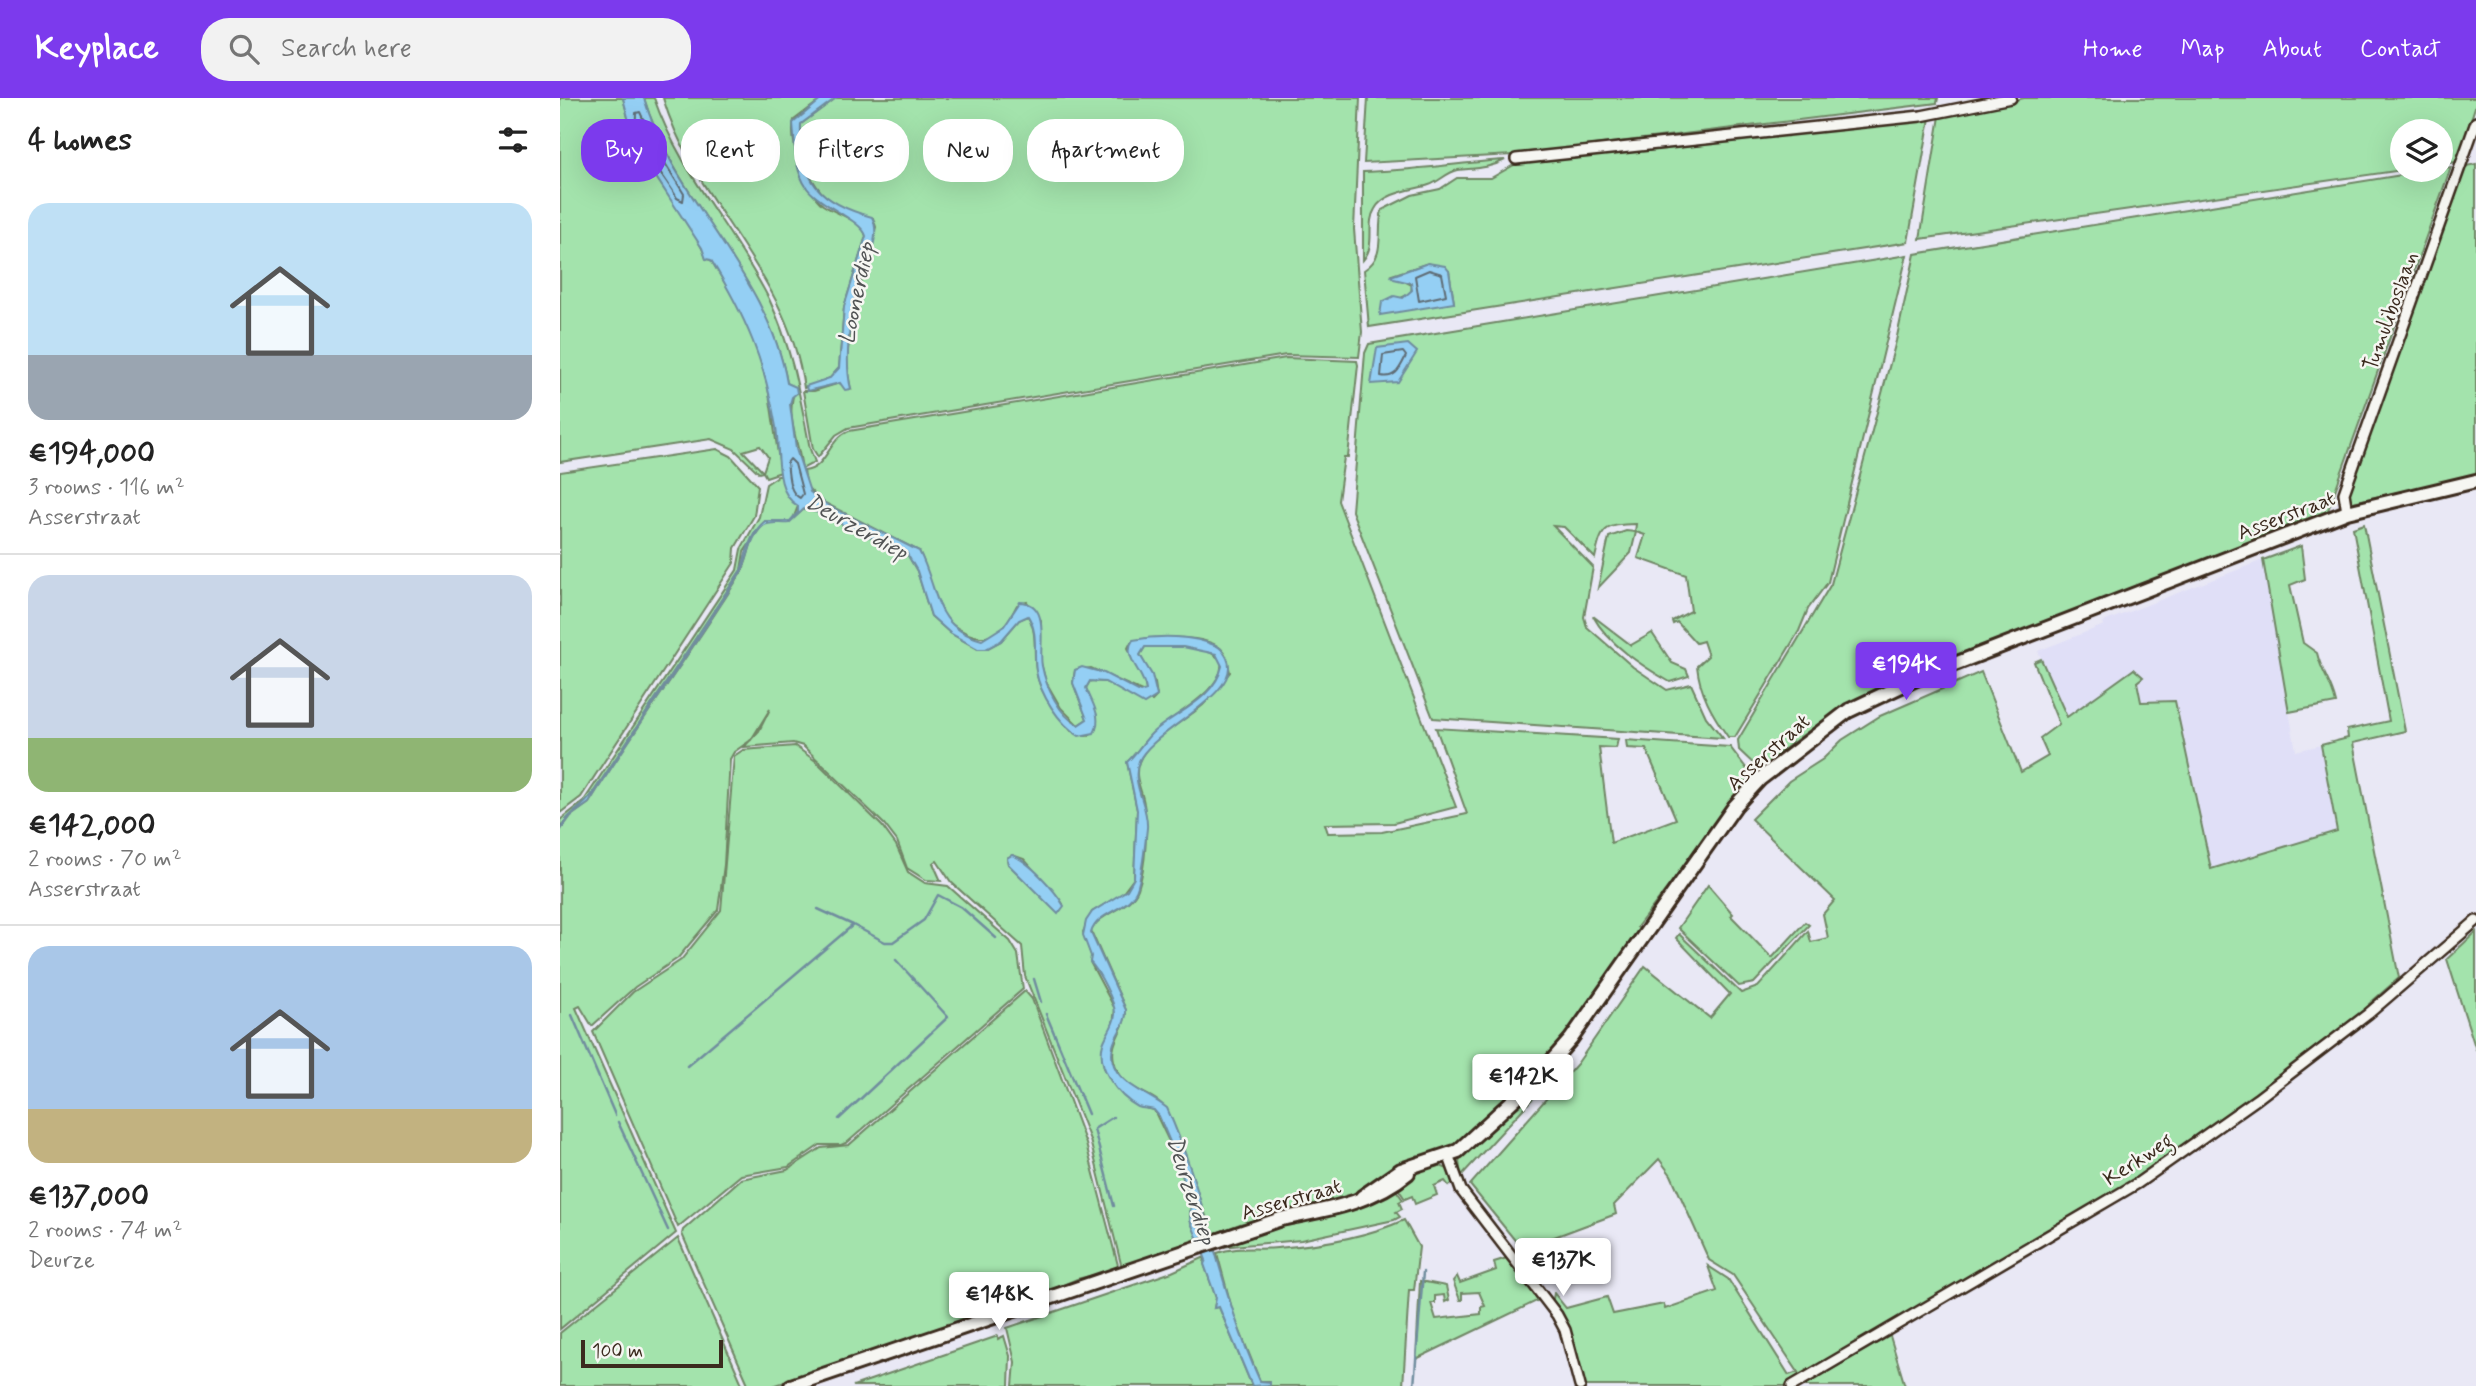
<!DOCTYPE html>
<meta charset="utf-8">
<style>
:root{--surface:#fff;--page:#f2f2f2;--text:#222;--muted:#767676;--line:#e0e0e0;--accent:#7c3aed}
body{margin:0;font-family:Mynerve,sans-serif;background:var(--page);color:var(--text);height:100vh;display:flex;flex-direction:column;font-size:26px;white-space:nowrap}
*{box-sizing:border-box;margin:0}
p{font-size:23px;color:var(--muted)}
.icon{flex:none;width:38px;height:38px;fill:none;stroke:currentColor;stroke-width:2;stroke-linecap:round;stroke-linejoin:round}
.map{position:relative;flex:1;overflow:hidden}
.drawer{display:flex;flex-direction:column;background:var(--surface);width:560px}
.drawer>*{flex:none}
.banner{position:absolute;left:21px;top:21px;width:665px;height:63px;display:flex;gap:14px}
.tools{position:absolute;left:1830px;top:21px;display:grid;gap:14px}
.tools a{display:grid;place-items:center;width:63px;height:63px;border-radius:50%;background:var(--surface);box-shadow:0 7px 28px #0002;font-size:35px}
.scale{position:absolute;left:21px;bottom:18px;width:142px;box-sizing:border-box;padding-left:7px;border:4px solid #3b2a1e;border-top:0;font-size:19px;line-height:24px;white-space:nowrap;color:#3b2a1e;-webkit-text-stroke:5px #f6f6f2;paint-order:stroke}
.price{position:absolute;translate:-50% -60px;padding:0 16px;border-radius:7px;background:#fff;color:#222;font-size:23px;line-height:46px;filter:drop-shadow(0 2px 4px #0008)}
.price::after{content:'';position:absolute;left:50%;top:42px;width:21px;height:16px;margin-left:-10px;background:inherit;clip-path:polygon(0 0,100% 0,50% 100%)}
.price.selected{background:var(--accent);color:#fff}
ul{padding:0;list-style:none}
li{display:grid;align-content:center;gap:14px;height:371px;padding:0 28px}
li+li{border-top:2px solid var(--line)}
li span{display:grid;place-items:center;height:217px;border-radius:21px;color:#555}
li>.icon{margin-inline-start:auto}
span .icon{width:126px;height:126px;fill:#fffc;stroke-width:1}
li b{font-size:30px}
h2{display:flex;justify-content:space-between;align-items:center;height:84px;padding:0 28px;font-size:30px}
.chip{padding:0 24px;border-radius:28px;background:var(--surface);box-shadow:0 7px 28px #0002;font-size:24px;line-height:63px}
.chip.selected{background:var(--accent);color:#fff}
header{display:flex;align-items:center;gap:42px;box-sizing:border-box;height:98px;padding:0 35px;background:var(--accent);color:#fff}
header strong{font-size:33px}
nav{display:flex;gap:38px;margin-inline-start:auto;font-size:24px}
.search{width:490px;height:63px;background:var(--page);display:flex;align-items:center;gap:18px;box-sizing:border-box;padding:0 24px;border-radius:28px;color:var(--muted);font-size:26px}
main{display:flex;flex:1;min-height:0}
.map>svg:first-child{display:block}
.built{fill:#e0dff7}
.green{fill:#a3e3ac;stroke:#6f8665;stroke-width:2;fill-rule:evenodd}
.water{fill:#94cff4;stroke:#708d9e;stroke-width:2}
.lines{fill:none;stroke-linecap:round;stroke-linejoin:round}
.shore{stroke:#5f6c74;stroke-width:2}
.stream{stroke:#708d9e;stroke-width:2.5}
.minor-casing{stroke:#3b2a1e;stroke-width:14}
.secondary-casing{stroke:#3b2a1e;stroke-width:18}
.minor{stroke:#f6f6f2;stroke-width:9}
.secondary{stroke:#f6f6f2;stroke-width:12}
.labels{text-anchor:middle;stroke-width:5;stroke-linejoin:round;paint-order:stroke}
.street-label{font-size:21px;fill:#3b2a1e;stroke:#f6f6f2}
.water-label{font-size:23px;font-style:italic;fill:#515354;stroke:#f6f6f2}
</style>
<header>
<strong>Keyplace</strong>
<div class="search"><svg class="icon" aria-label="search" viewBox="0 0 24 24"><circle cx="10" cy="10" r="6"/><path d="M15 15l6 6"/></svg>Search here</div>
<nav><a>Home</a><a>Map</a><a>About</a><a>Contact</a></nav>
</header>
<main>
<section class="drawer">
<h2>4 homes<svg class="icon" aria-label="filters" viewBox="0 0 24 24"><path d="M4 7h16M4 17h16"/><circle cx="9" cy="7" r="2"/><circle cx="15" cy="17" r="2"/></svg></h2>
<ul>
<li><span style="background:linear-gradient(#bfe0f5 70%,#9aa5b1 0)"><svg class="icon" aria-label="home" viewBox="0 0 24 24"><path d="M3 11l9-7 9 7M6 9v11h12V9"/></svg></span><div><b>€194,000</b><p>3 rooms · 116 m²</p><p>Asserstraat</p></div></li>
<li><span style="background:linear-gradient(#c9d6e8 75%,#8fb573 0)"><svg class="icon" aria-label="home" viewBox="0 0 24 24"><path d="M3 11l9-7 9 7M6 9v11h12V9"/></svg></span><div><b>€142,000</b><p>2 rooms · 70 m²</p><p>Asserstraat</p></div></li>
<li><span style="background:linear-gradient(#a9c7e8 75%,#c2b280 0)"><svg class="icon" aria-label="home" viewBox="0 0 24 24"><path d="M3 11l9-7 9 7M6 9v11h12V9"/></svg></span><div><b>€137,000</b><p>2 rooms · 74 m²</p><p>Deurze</p></div></li>
</ul>
</section>
<div class="map">
<svg width="1916" height="1288" viewBox="0 0 1916 1288">
<rect width="100%" height="100%" fill="#e9e8f5"/>
<filter id="ink" filterUnits="userSpaceOnUse"><feTurbulence type="fractalNoise" baseFrequency=".0143" numOctaves="2"/><feDisplacementMap in="SourceGraphic" scale="14" xChannelSelector="R" yChannelSelector="G"/><feConvolveMatrix kernelMatrix="1 2 1 2 8 2 1 2 1" color-interpolation-filters="sRGB"/></filter>
<g filter="url(#ink)">
<path class="built" d="M1703 462 1736 653 1761 647 1777 733 1651 772 1615 603 1581 605 1574 571 1507 619 1478 553 1544 527 1543 524Z"/>
<g class="green">
<path d="M0 0H63C69 22 73 46 86 65 99 83 143 144 146 161L151 162C172 197 197 234 205 274 212 307 215 341 221 374L206 379 203 374 208 359 200 348 183 353 203 374 199 375 174 351 151 341 0 364Z"/>
<path d="M84 0H94C119 73 174 132 209 201 232 249 240 299 250 351L255 364 242 371C239 344 224 316 236 290L227 285C208 177 114 103 84 0Z"/>
<path d="M103 0H263L234 22C229 44 245 93 263 107 276 116 302 122 306 138L284 209 279 270 270 280 244 290C228 173 136 109 103 0Z"/>
<path d="M276 0H800L794 131 802 234 799 259 726 257 288 330 276 337 258 359 253 351 243 293H254L280 285 291 291 286 267 293 213 316 129 313 120C307 118 302 119 297 117 255 102 239 68 241 26Z"/>
<path d="M808 0H1378L1377 5 953 57 804 65Z"/>
<path d="M1464 0H1916V6L1897 64 1881 66V33H1843V72L1360 141 1380 18Z"/>
<path d="M1370 20 1348 144 809 229 804 172C827 158 816 135 822 112L852 97 880 91 897 80H931L961 63ZM868 165 889 173 894 205 839 201 851 195 852 187 832 177Z"/>
<path d="M945 62C928 71 916 70 898 72 887 74 879 84 869 87 853 92 824 94 815 111 805 127 817 146 803 162V74C851 73 897 65 945 62Z"/>
<path d="M1916 66V377L1793 404 1787 400 1906 68Z"/>
<path d="M1891 69 1767 415 1333 584C1283 607 1241 635 1200 672L1179 652 1178 642 1271 486 1336 243 1355 156Z"/>
<path d="M1347 157 1268 484 1248 511 1239 533 1175 639H1168C1152 616 1140 596 1137 568L1148 558 1143 543 1136 545 1117 524 1113 526 1112 523 1131 513 1126 477 1078 460 1085 437 1076 434 1071 455 1038 490 1049 439 1066 433 1075 434 1076 426C1044 427 1042 429 1035 460L1004 429 993 428 1033 469 1024 519 1027 529 1073 569 1107 592 1131 586 1146 619 1163 640 873 620 792 413 805 255 809 246Z"/>
<path d="M726 260 797 263 798 267 788 359H784L778 403 896 709 834 725 765 726 768 735 822 734 907 716 876 630 1058 641 1056 650 1039 649 1051 745 1116 721 1086 651 1067 650 1066 642 1170 649 1193 679 1077 829 1082 833 1030 908 981 970 895 1050 863 1059 858 1057 829 1076 827 1073C802 1110 732 1116 692 1123 678 1125 664 1133 650 1137L648 1122C630 1085 626 1043 603 1008 593 993 562 995 554 963 549 943 567 930 566 912L531 833C540 813 570 812 578 791 586 768 588 729 584 706 582 691 573 680 579 664 586 643 626 622 643 607 653 597 661 585 670 574 668 567 668 559 663 553 651 536 588 537 571 544L568 550 583 578 586 592 584 594 531 570 515 572 513 585 527 621 518 627 501 610 486 584 481 565V522L467 504 457 507C447 528 433 547 408 536 398 531 388 525 382 516 370 498 369 472 359 453L261 403 247 389 244 373C267 371 268 341 289 333Z"/>
<path d="M157 351 171 358 198 388 194 418 175 450 174 465 21 699 0 715V374Z"/>
<path d="M218 378H221L229 400 238 408 233 421 244 411 271 418 285 429 346 454 357 473 371 518 390 535 418 551H426L441 543 459 522 468 518C478 535 473 554 476 572 479 596 497 615 511 633L528 638 536 631 537 618 526 590 530 583 545 584 592 603 597 598 595 585 580 557 585 549C605 544 648 546 661 563 667 591 609 619 592 636 583 644 576 656 567 664L577 712 574 780 562 796 532 814 523 834 532 860 530 864 555 911 553 926 542 951 544 970 557 990 580 1009 594 1012 616 1058 631 1105 630 1122 639 1142 562 1170 530 1042 465 878 462 848 391 784 377 763 373 765 381 783 366 782 347 770 337 743 324 726 243 648 233 645 184 649 199 633 210 611 191 642 174 654 170 661 164 767 158 812 118 860 75 889 32 928 20 908 16 910 116 1135 0 1231V733L11 718 29 705C77 626 133 553 181 475 190 461 188 438 204 427 211 422 222 427 230 423H205L184 454 181 472 31 698C22 710 9 717 0 729V722L23 704 177 472 181 451 199 419 206 386ZM452 757 464 761 499 800 503 806 498 814 448 766 447 760Z"/>
<path d="M1804 426 1845 633 1793 645 1839 880 1809 906 1811 909 1710 986 1578 1081 1226 1288H1025L1011 1239 992 1206 994 1195 1006 1210 1047 1199 1053 1216 1104 1206 1105 1211 1157 1193 1148 1168 1168 1181 1229 1277 1238 1274 1173 1177 1149 1162 1111 1077 1099 1061 1054 1107 1056 1116 962 1151 910 1087 1017 966 1085 868 1150 920 1170 896 1116 840 1119 836 1181 895 1198 889 1248 833 1251 844 1268 840 1263 816 1275 802 1191 721 1229 683 1263 661 1282 642 1320 618 1421 574 1461 674 1488 658 1480 640 1499 626 1474 564 1481 561 1507 619 1574 571 1583 579 1577 584 1581 604 1615 603 1651 771 1777 733 1761 647 1788 640 1787 632 1829 623 1793 430Z"/>
<path d="M1741 448 1745 481 1730 487 1743 545 1757 555C1762 576 1771 583 1776 605L1729 614 1703 462Z"/>
<path d="M1033 518 1071 547 1092 535 1112 565 1126 571 1129 578 1110 584C1082 568 1048 546 1033 518Z"/>
<path d="M235 648 257 664 322 728 336 747 348 774 365 785 388 788 450 843 458 856 463 891 288 1044 281 1047H260L228 1069 181 1077 118 1129 33 934 73 894 121 862 161 812 174 658 183 652Z"/>
<path d="M1148 787 1173 816 1171 818 1212 860 1245 824 1249 827 1194 885 1179 888 1118 830Z"/>
<path d="M1916 834V952L1887 861Z"/>
<path d="M465 893 472 901 526 1046 559 1171 517 1181 473 1200 213 1288H189L122 1136 123 1132 181 1081 227 1072 261 1050 289 1047Z"/>
<path d="M982 981 987 985 901 1078 899 1063 902 1056Z"/>
<path d="M875 1066 888 1071 893 1085 889 1088 885 1083 874 1088 877 1097 855 1106 852 1098 845 1101 837 1089 856 1073Z"/>
<path d="M834 1089 843 1102 839 1104 842 1111 836 1114 840 1119 834 1122 741 1142 661 1149 660 1146Z"/>
<path d="M844 1122 859 1149 854 1192H849L843 1288H703L710 1287 709 1283H700L674 1218 657 1155C677 1148 696 1152 717 1150 757 1147 807 1139 844 1122Z"/>
<path d="M118 1140 183 1288H0V1235Z"/>
<path d="M645 1159 644 1166 656 1200 654 1210 659 1209 692 1288H453L455 1264 447 1230 612 1174Z"/>
<path d="M947 1160 981 1201 856 1261 860 1183 886 1188 889 1202 885 1204 884 1197 875 1198V1205H871L876 1221 921 1216V1209L925 1208 919 1194 902 1195V1202H900L893 1183 897 1178 900 1185 936 1172 934 1164Z"/>
<path d="M438 1238V1241L444 1238 450 1258 449 1288H293Z"/>
<path d="M1330 1238 1345 1288H1243Z"/>
</g>
<g class="water">
<path d="M63 0H84C114 103 209 177 227 285L236 289 237 295 232 299 230 306 236 351 250 394 269 408 359 453C379 490 372 529 422 542L444 528 460 504C492 505 478 549 482 568 486 589 499 617 518 627L527 621 513 585 515 572 522 569 544 575 580 594 586 592C584 574 561 558 573 542 599 537 632 537 657 548 662 550 664 555 667 560 684 596 592 632 579 663 570 686 589 708 587 730 585 749 583 769 578 788 572 813 537 812 531 835L566 912C567 926 556 935 553 948 545 984 587 993 607 1010 647 1099 659 1194 700 1283L710 1284V1287L692 1288 659 1209 654 1210 656 1200 644 1166 646 1162 630 1122 631 1105 616 1058 599 1018 594 1012C589 1010 583 1011 578 1009 558 998 536 970 543 946 546 936 554 928 555 917 556 905 538 872 530 864L531 858 523 837 526 823 532 814 567 792 574 780 577 712 567 664C576 656 583 644 592 635 614 615 655 601 662 568L656 556 623 549H585L580 557 592 577 597 598 584 606 545 584 530 583 526 590C532 604 543 620 534 635L519 638C499 626 480 596 476 573 473 555 479 535 468 518L459 522 441 543 426 551H418L390 535 371 518 357 473 346 454 285 429 272 418 244 411 229 425C221 426 209 423 203 428 188 441 190 461 180 476 132 553 77 627 29 705L11 718 0 733C4 717 22 711 31 698L181 472C187 455 189 436 205 423H230L238 414V408C214 395 220 353 216 329 205 264 186 219 151 162L146 161 142 150 81 56 74 43Z"/>
<path d="M263 0H276L241 26C239 83 260 105 312 119 323 141 303 169 297 190 290 217 284 264 291 291L285 292 280 285 247 293 246 288 270 280 279 270 284 209 306 138C302 122 260 108 247 90 234 72 235 46 233 25Z"/>
<path d="M868 165 885 168 889 173 894 205 820 217 822 204 834 198 843 200 852 192 851 185 834 181 831 178Z"/>
<path d="M848 246 857 254 838 284 811 286 817 250Z"/>
<path d="M452 757C469 763 495 792 504 808L498 816 448 766 447 760Z"/>
</g>
<g class="lines">
<g class="shore">
<path d="M80 14 97 52 124 96 123 103 117 100C104 76 72 44 76 15Z"/>
<path d="M869 172 882 176 886 197 859 203 855 178Z"/>
<path d="M843 254 846 258C840 270 836 281 821 278L823 257Z"/>
<path d="M230 361 235 366 243 396 240 400C228 394 229 377 227 365Z"/>
</g>
<g class="stream">
<path d="M258 811 293 827"/>
<path d="M474 881 481 904"/>
<path d="M486 916 528 1016"/>
<path d="M12 917 55 1017"/>
<path d="M127 968 293 827 325 844H333L364 822 378 797 401 809 436 840"/>
<path d="M553 1019 534 1031 554 1108"/>
<path d="M279 1021 388 919 336 862"/>
<path d="M58 1024 108 1132"/>
<path d="M854 1288 863 1174"/>
</g>
<g class="minor-casing">
<g id="minor">
<path d="M956 61 1361 18 1451 0"/>
<path d="M1787 414 1784 395 1916 24"/>
<path d="M889 1059 901 1092 997 1217 1005 1232 1020 1288"/>
<path d="M1232 1288 1578 1085 1697 1001 1808 916 1916 823"/>
</g>
</g>
<g class="secondary-casing">
<g id="secondary">
<path d="M802 1099 841 1072 898 1053 974 983 1011 941 1175 708 1200 681 1288 613 1356 581 1787 414 1916 383"/>
<path d="M231 1288 721 1121C765 1112 812 1105 848 1075"/>
</g>
</g>
<use href="#minor" class="minor"/>
<use href="#secondary" class="secondary"/>
</g>
</g>
<g class="labels">
<g class="street-label">
<text transform="translate(1830 213) rotate(-70)" y="7">Tumuliboslaan</text>
<text transform="translate(1726 417) rotate(-21)" y="7">Asserstraat</text>
<text transform="translate(1208 654) rotate(-42)" y="7">Asserstraat</text>
<text transform="translate(1578 1061) rotate(-33)" y="7">Kerkweg</text>
<text transform="translate(731 1101) rotate(-16)" y="7">Asserstraat</text>
</g>
<g class="water-label">
<text transform="translate(296 195) rotate(-78)" y="8">Loonerdiep</text>
<text transform="translate(297 428) rotate(29)" y="8">Deurzerdiep</text>
<text transform="translate(632 1092) rotate(72)" y="8">Deurzerdiep</text>
</g>
</g>
</svg>
<div class="tools">
<a><svg class="icon" aria-label="layers" viewBox="0 0 24 24"><path d="M12 4l9 5-9 5-9-5zM3 14l9 5 9-5"/></svg></a>
</div>
<div class="scale">100 m</div>
<b class="price selected" style="left:1346px;top:604px">€194K</b>
<b class="price" style="left:963px;top:1016px">€142K</b>
<b class="price" style="left:1003px;top:1200px">€137K</b>
<b class="price" style="left:439px;top:1234px">€148K</b>
<div class="banner">
<a class="chip selected">Buy</a>
<a class="chip">Rent</a>
<a class="chip">Filters</a>
<a class="chip">New</a>
<a class="chip">Apartment</a>
</div>
</div>
</main>
